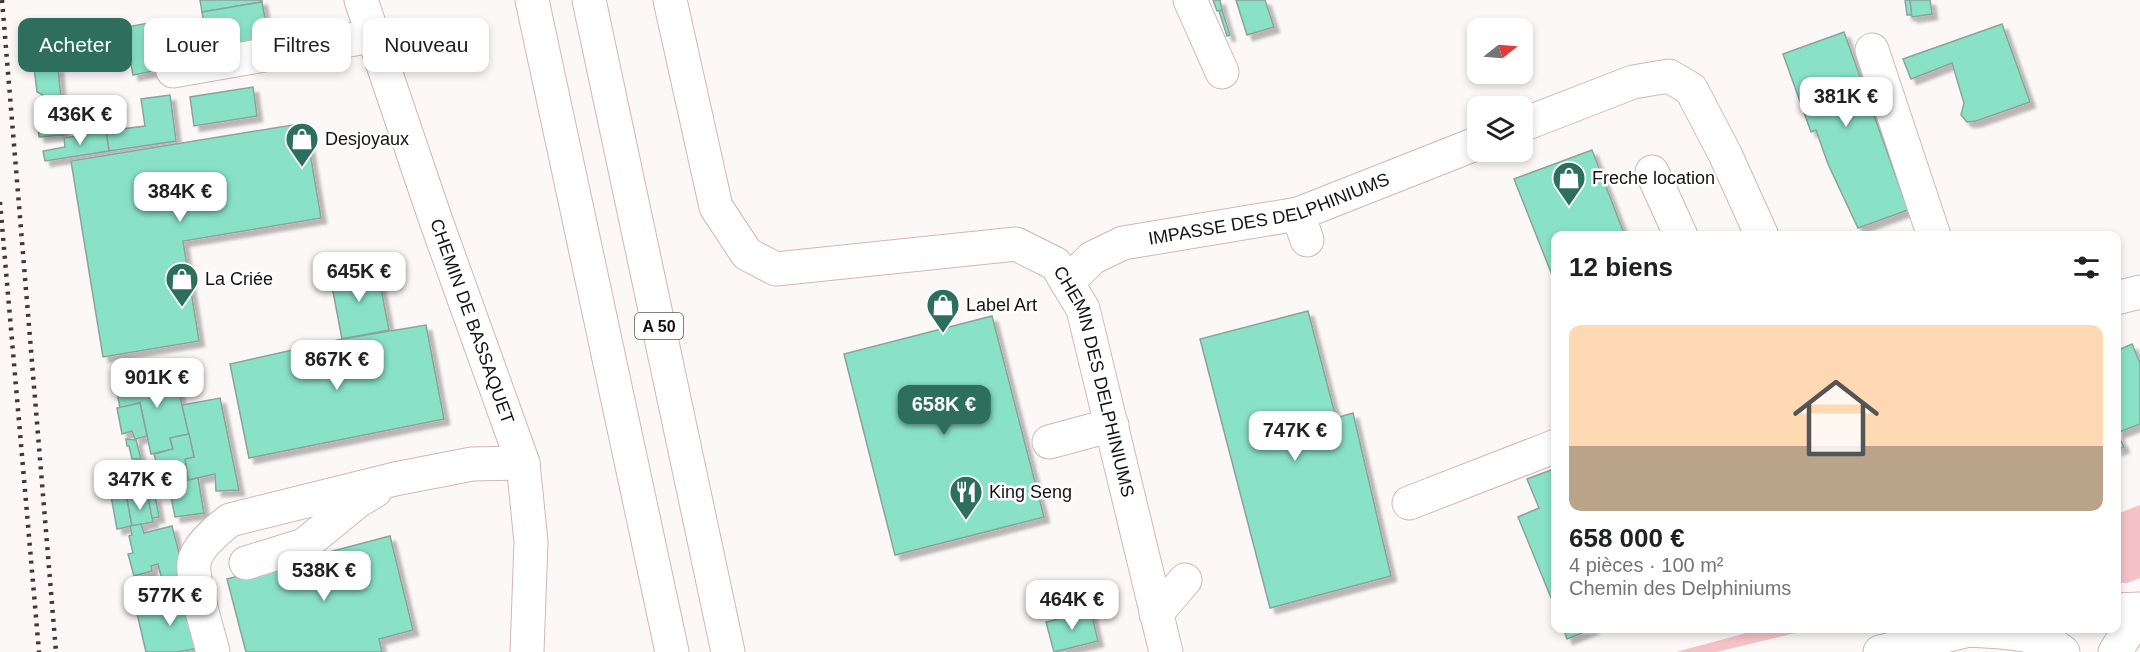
<!DOCTYPE html>
<html lang="fr">
<meta charset="utf-8">
<style>
:root{--surface:#fff;--page:#f6f6f6;--text:#202124;--muted:#757577;--line:#e0e0e0;--accent:#2e6e5c}
body{margin:0;font-family:Helvetica,sans-serif;background:var(--page);color:var(--text);height:100vh;display:flex;flex-direction:column;font-size:22px;white-space:nowrap}
*{box-sizing:border-box;margin:0}
p{font-size:20px;color:var(--muted)}
.icon{flex:none;width:33px;height:33px;fill:none;stroke:currentColor;stroke-width:2;stroke-linecap:round;stroke-linejoin:round}
.map{position:relative;flex:1;overflow:hidden}
.details{position:absolute;left:1551px;top:231px;width:570px;height:402px;display:flex;flex-direction:column;background:var(--surface);border-radius:12px;box-shadow:0 3px 9px #0003}
.details>*{flex:none}
.banner{position:absolute;left:18px;top:18px;width:570px;height:54px;display:flex;gap:12px}
.needle{width:39px;rotate:73deg}
.tools{position:absolute;left:1467px;top:18px;display:grid;gap:12px}
.tools a{display:grid;place-items:center;width:66px;height:66px;border-radius:12px;background:var(--surface);box-shadow:0 3px 9px #0003;font-size:30px}
.price{position:absolute;translate:-50% -51px;padding:0 14px;border-radius:12px;background:#fff;color:#222;font-size:20px;line-height:39px;filter:drop-shadow(0 2px 3px #0008)}
.price::after{content:'';position:absolute;left:50%;top:36px;width:18px;height:14px;margin-left:-9px;background:inherit;clip-path:polygon(0 0,100% 0,50% 100%)}
.price.selected{background:var(--accent);color:#fff}
ul{padding:0;list-style:none}
li{display:grid;align-content:center;gap:12px;height:318px;padding:0 18px}
li+li{border-top:2px solid var(--line)}
li span{display:grid;place-items:center;height:186px;border-radius:12px;color:#555}
li>.icon{margin-inline-start:auto}
span .icon{width:108px;height:108px;fill:#fffc;stroke-width:1}
li b{font-size:26px}
h2{display:flex;justify-content:space-between;align-items:center;height:72px;padding:0 18px;font-size:26px}
.chip{padding:0 21px;border-radius:12px;background:var(--surface);box-shadow:0 3px 9px #0003;font-size:21px;line-height:54px}
.chip.selected{background:var(--accent);color:#fff}
.map>svg:first-child{display:block}
.green{fill:#f5c2c7}
.building{fill:#89e2c6;stroke:#8ca39b;stroke-width:1.5;filter:url(#shadow)}
.lines{fill:none;stroke-linecap:round;stroke-linejoin:round}
.minor-casing{stroke:#d0b7b9;stroke-width:35}
.major-casing{stroke:#d0b7b9;stroke-width:35}
.highway-casing{stroke:#d0b7b9;stroke-width:35}
.minor{stroke:#fff;stroke-width:33}
.major{stroke:#fff;stroke-width:33}
.highway{stroke:#fff;stroke-width:33}
.rail{stroke:#3f3738;stroke-width:4.5;stroke-dasharray:3 6;stroke-linecap:butt}
.labels{text-anchor:middle;stroke-width:5;stroke-linejoin:round;paint-order:stroke}
.shield{fill:#fff;stroke:#5d5758;stroke-width:1.5}
.shield-label{font-size:16px;font-weight:bold;fill:#180f10}
.poi-label{font-size:18px;fill:#180f10;stroke:#fff;text-anchor:start}
.street-label{font-size:18px;fill:#180f10;stroke:#fff}
</style>
<div class="map">
<svg width="2140" height="652" viewBox="0 0 2140 652">
<defs>
<filter id="shadow"><feDropShadow dx="5.5" dy="5.5" stdDeviation="1.5" flood-color="#0004"/></filter>
</defs>
<rect width="100%" height="100%" fill="#fdf8f8"/>
<g class="green">
<path d="M2140 505V578L2127 583H2117V514Z"/>
<path d="M1765 628 1812 629 1717 652H1676Z"/>
</g>
<g class="building">
<path d="M200 0H262V2L202 12Z"/>
<path d="M1213 0H1220L1222 10 1217 11Z"/>
<path d="M1236 0H1265L1274 27 1247 35Z"/>
<path d="M1905 0H1910L1912 15H1907Z"/>
<path d="M1910 0H1930L1932 14 1912 17Z"/>
<path d="M262 2 270 47 215 57 212 39 206 40 202 12Z"/>
<path d="M1222 10 1230 35 1227 36 1219 11Z"/>
<path d="M289 19 293 43 270 47 266 23Z"/>
<path d="M154 22 163 69 133 75 129 53 61 65 58 52 35 56 33 44Z"/>
<path d="M2002 24 2030 102 1976 121 1967 122 1961 115 1964 103 1952 63 1911 79 1903 59Z"/>
<path d="M1844 32 1908 210 1858 228 1828 164 1816 130 1811 132 1783 54Z"/>
<path d="M58 66 64 135 39 137 37 108 46 102 47 97 37 92 34 68Z"/>
<path d="M253 87 257 116 194 126 190 97Z"/>
<path d="M170 95 176 141 109 151 106 131 145 126 141 99Z"/>
<path d="M305 123 321 218 183 241 199 341 103 357 71 161Z"/>
<path d="M106 131 109 151 45 161 43 151 65 147 64 138Z"/>
<path d="M1592 150 1625 236H1556V285L1514 179Z"/>
<path d="M377 268 389 330 342 339 330 276Z"/>
<path d="M1308 311 1336 418 1353 413 1391 576 1270 608 1200 339Z"/>
<path d="M992 316 1044 517 895 555 844 354Z"/>
<path d="M426 325 444 419 249 458 230 364 342 339Z"/>
<path d="M2132 344 2140 363V424L2117 433 2124 447 2116 450V351Z"/>
<path d="M174 372 189 434 170 438 173 449 151 454 140 403 120 408 116 387Z"/>
<path d="M220 398 239 490 216 491 215 474 188 480 185 459 194 457 182 405Z"/>
<path d="M140 403 147 436 135 439 132 431 122 434 117 408Z"/>
<path d="M189 434 194 457 185 459 187 473 177 474 175 464 158 469 154 454 173 449 170 438Z"/>
<path d="M126 439 136 440 141 459H132L129 446H127Z"/>
<path d="M1556 468V610L1518 517 1539 508 1527 479Z"/>
<path d="M187 473 188 480 198 478 204 513 175 517 167 476Z"/>
<path d="M113 494 127 499 132 526 117 529 111 496Z"/>
<path d="M148 495 153 522 132 526 127 499Z"/>
<path d="M155 496 159 517 152 518 148 497Z"/>
<path d="M141 524 144 533 172 526 191 599 152 606 147 584 162 580 158 564 151 566 152 571 134 576 128 554 133 553 129 536 132 535 130 526Z"/>
<path d="M390 536 413 630 379 639 382 652H246L227 579Z"/>
<path d="M191 599 204 647 177 652H146L136 609Z"/>
<path d="M1091 611 1098 641 1054 652 1046 622Z"/>
<path d="M1563 628H1594L1567 639Z"/>
</g>
<g class="lines">
<g class="minor-casing">
<g id="minor">
<path id="s1" d="M361 0 435 218 523 463 531 542 527 652"/>
<path id="s2" d="M670 0 716 207 747 254 776 269 1016 244 1056 264 1083 309 1166 652"/>
<path d="M1190 0 1222 72"/>
<path d="M1872 50 1934 236"/>
<path d="M173 71 372 36"/>
<path d="M1522 125 1633 82 1669 76 1691 89 1725 154 1762 236"/>
<path d="M1652 172 1681 236"/>
<path d="M1298 214 1307 240"/>
<path id="s3" d="M1067 283 1092 258 1123 243 1298 214 1478 143"/>
<path d="M2116 298 2140 292"/>
<path d="M1049 442 1112 425"/>
<path d="M1409 503 1556 446"/>
<path d="M246 563 304 545 358 501 375 491"/>
<path d="M2116 610 2140 609"/>
<path d="M1156 614 1185 580"/>
<path d="M1969 630C2001 632 2037 631 2063 652"/>
<path d="M213 652C208 631 192 583 194 563 196 548 218 529 230 520L395 479 472 464 523 463"/>
<path d="M1880 652 1977 628"/>
</g>
</g>
<g class="major-casing">
<path id="major" d="M2115 652 2132 625 2140 617"/>
</g>
<g class="highway-casing">
<g id="highway">
<path d="M532 0 672 652"/>
<path d="M589 0 728 652"/>
</g>
</g>
<use href="#minor" class="minor"/>
<use href="#major" class="major"/>
<use href="#highway" class="highway"/>
<g class="rail">
<path d="M2 0 56 652"/>
<path d="M0 202 39 652"/>
</g>
</g>
<defs>
<g id="shop-pin" transform="scale(1.725)"><path d="M0 17L-7.5 6A9.5 9.5 0 1 1 7.5 6Z" fill="#2e6e5c" stroke="#fff"/><path d="M-5-2.5h2.3a2.7 3.5 0 0 1 5.4 0H5L5.5 6h-11ZM-1.5-2.5h3a1.5 2.3 0 0 0-3 0Z" fill="#fff"/></g>
<g id="restaurant-pin" transform="scale(1.725)"><path d="M0 17L-7.5 6A9.5 9.5 0 1 1 7.5 6Z" fill="#2e6e5c" stroke="#fff"/><path d="M-5-6h1v4h1v-4h1v4h1v-4h1v5L-1.5 .5V6h-2V.5L-5-1ZM5-6V6H3V1.5H1.5Q1.5-4 5-6Z" fill="#fff"/></g>
</defs>
<g fill-rule="evenodd">
<use href="#shop-pin" x="302" y="139"/>
<use href="#shop-pin" x="1569" y="178"/>
<use href="#shop-pin" x="182" y="279"/>
<use href="#shop-pin" x="943" y="305"/>
<use href="#restaurant-pin" x="966" y="492"/>
</g>
<g class="labels">
<rect class="shield" x="635" y="313" width="48" height="26" rx="4.5"/>
<g class="shield-label">
<text x="659" y="332">A 50</text>
</g>
<g class="poi-label">
<text x="325" y="145">Desjoyaux</text>
<text x="1592" y="184">Freche location</text>
<text x="205" y="285">La Criée</text>
<text x="966" y="311">Label Art</text>
<text x="989" y="498">King Seng</text>
</g>
<g class="street-label">
<text dy="6" stroke="none"><textPath href="#s3" startOffset="220">IMPASSE DES DELPHINIUMS</textPath></text>
<text dy="6" stroke="none"><textPath href="#s1" startOffset="340">CHEMIN DE BASSAQUET</textPath></text>
<text dy="6" stroke="none"><textPath href="#s2" startOffset="712">CHEMIN DES DELPHINIUMS</textPath></text>
</g>
</g>
</svg>
<div class="tools">
<a><svg class="needle" viewBox="-14 -14 28 28"><path d="M0-13l5 13h-10z" fill="#e53935"/><path d="M0 13l5-13h-10z" fill="#757577"/></svg></a>
<a><svg class="icon" aria-label="layers" viewBox="0 0 24 24"><path d="M12 4l9 5-9 5-9-5zM3 14l9 5 9-5"/></svg></a>
</div>
<b class="price" style="left:1846px;top:128px">381K €</b>
<b class="price" style="left:80px;top:146px">436K €</b>
<b class="price" style="left:180px;top:223px">384K €</b>
<b class="price" style="left:359px;top:303px">645K €</b>
<b class="price" style="left:337px;top:391px">867K €</b>
<b class="price" style="left:157px;top:409px">901K €</b>
<b class="price selected" style="left:944px;top:436px">658K €</b>
<b class="price" style="left:1295px;top:462px">747K €</b>
<b class="price" style="left:140px;top:511px">347K €</b>
<b class="price" style="left:324px;top:602px">538K €</b>
<b class="price" style="left:170px;top:627px">577K €</b>
<b class="price" style="left:1072px;top:631px">464K €</b>
<div class="banner">
<a class="chip selected">Acheter</a>
<a class="chip">Louer</a>
<a class="chip">Filtres</a>
<a class="chip">Nouveau</a>
</div>
<section class="details">
<h2>12 biens<svg class="icon" aria-label="filters" viewBox="0 0 24 24"><path d="M4 7h16M4 17h16"/><circle cx="9" cy="7" r="2"/><circle cx="15" cy="17" r="2"/></svg></h2>
<ul>
<li><span style="background:linear-gradient(#ffd9b3 65%,#b9a48a 0)"><svg class="icon" aria-label="home" viewBox="0 0 24 24"><path d="M3 11l9-7 9 7M6 9v11h12V9"/></svg></span><div><b>658 000 €</b><p>4 pièces · 100 m²</p><p>Chemin des Delphiniums</p></div></li>
</ul>
</section>
</div>
